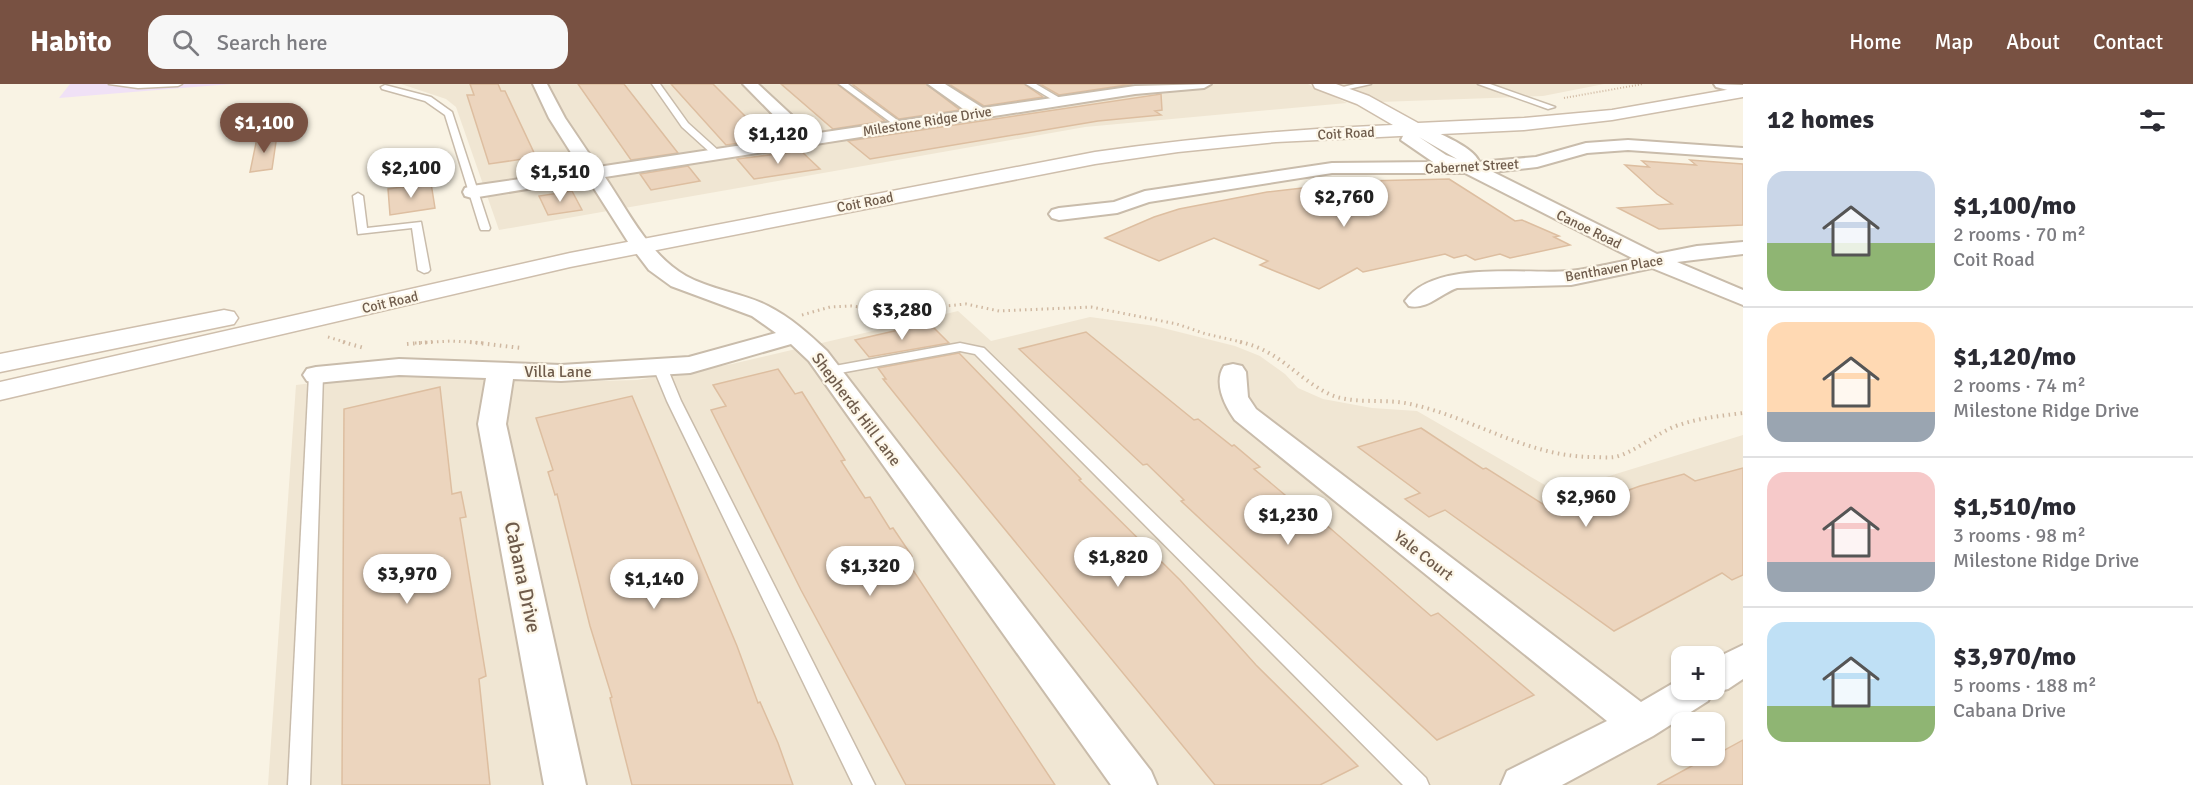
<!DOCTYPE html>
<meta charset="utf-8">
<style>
:root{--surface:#fff;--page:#f7f7f7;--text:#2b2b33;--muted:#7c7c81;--line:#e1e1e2;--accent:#785142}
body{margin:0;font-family:Signika,sans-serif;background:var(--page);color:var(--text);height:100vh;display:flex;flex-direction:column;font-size:22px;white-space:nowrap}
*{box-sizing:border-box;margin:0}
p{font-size:20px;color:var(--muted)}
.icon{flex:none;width:33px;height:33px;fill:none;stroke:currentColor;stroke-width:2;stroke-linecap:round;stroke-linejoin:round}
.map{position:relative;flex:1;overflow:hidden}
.panel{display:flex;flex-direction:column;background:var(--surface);width:450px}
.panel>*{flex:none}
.controls{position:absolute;left:1671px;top:562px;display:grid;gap:12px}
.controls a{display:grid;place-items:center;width:54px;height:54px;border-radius:12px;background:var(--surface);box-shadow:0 2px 4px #0004;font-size:30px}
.price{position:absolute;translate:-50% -51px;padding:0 14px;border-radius:21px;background:#fff;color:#222;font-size:20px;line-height:39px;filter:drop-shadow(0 2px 3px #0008)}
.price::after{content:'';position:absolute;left:50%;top:36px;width:18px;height:14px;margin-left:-9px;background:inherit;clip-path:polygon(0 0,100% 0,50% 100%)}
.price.current{background:var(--accent);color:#fff}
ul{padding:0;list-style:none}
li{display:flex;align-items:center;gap:18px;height:150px;padding:0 24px}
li+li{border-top:2px solid var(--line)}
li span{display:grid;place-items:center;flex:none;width:168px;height:120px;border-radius:18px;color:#555}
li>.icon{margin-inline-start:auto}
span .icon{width:72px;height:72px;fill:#fffc;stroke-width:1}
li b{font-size:26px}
h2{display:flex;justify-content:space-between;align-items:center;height:72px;padding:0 24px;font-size:26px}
header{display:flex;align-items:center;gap:36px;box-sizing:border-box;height:84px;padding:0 30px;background:var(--accent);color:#fff}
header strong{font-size:28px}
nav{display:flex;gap:33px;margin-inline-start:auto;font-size:21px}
.search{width:420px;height:54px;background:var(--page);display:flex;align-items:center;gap:15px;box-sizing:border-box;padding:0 21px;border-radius:18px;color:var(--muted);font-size:22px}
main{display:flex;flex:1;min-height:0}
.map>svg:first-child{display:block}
.residential{fill:#f0e6d3;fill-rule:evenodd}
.education{fill:#f0e1f6}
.building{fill:#ecd5be;stroke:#ddbea0;stroke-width:1.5}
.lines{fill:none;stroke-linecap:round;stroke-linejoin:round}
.lane-casing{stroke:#c9bcab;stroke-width:3}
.street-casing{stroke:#c9bcab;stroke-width:4}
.secondary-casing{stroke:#cebeac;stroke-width:3}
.path-far2{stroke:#d0b9a2;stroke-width:2;stroke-dasharray:1 2;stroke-linecap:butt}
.path-far1{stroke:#d0b9a2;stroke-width:3;stroke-dasharray:1.5 4;stroke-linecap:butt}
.path{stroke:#d0b9a2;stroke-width:4;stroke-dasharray:1.5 4.5;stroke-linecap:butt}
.lane{fill:#fff;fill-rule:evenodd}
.street{fill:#fff;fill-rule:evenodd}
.secondary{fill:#fff;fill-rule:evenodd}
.labels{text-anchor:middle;stroke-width:4.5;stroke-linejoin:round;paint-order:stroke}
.far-street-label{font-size:14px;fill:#6f5c4c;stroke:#fdf7e9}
.street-label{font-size:16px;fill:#6f5c4c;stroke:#fdf7e9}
.near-street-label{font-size:20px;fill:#6f5c4c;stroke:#fdf7e9}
</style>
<header>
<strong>Habito</strong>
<div class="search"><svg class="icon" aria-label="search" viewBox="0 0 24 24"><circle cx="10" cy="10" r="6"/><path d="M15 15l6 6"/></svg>Search here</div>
<nav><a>Home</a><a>Map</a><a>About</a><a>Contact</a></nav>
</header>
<main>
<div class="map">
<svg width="1743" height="701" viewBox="0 0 1743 701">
<rect width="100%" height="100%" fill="#f9f3e4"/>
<g class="residential">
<path d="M401 0H1308L1347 19 1085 43 499 146 456 23 446 15Z"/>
<path d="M1333 0H1604L1543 12 1380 18Z"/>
<path d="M958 227 991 257 1090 233 1155 242 1235 262 1260 272 1285 290 1298 304 1323 315 1372 324 1417 327 1557 408 1743 351V701H268L296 301 393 289H460L562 298 637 296 732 280ZM1682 573H1714V606H1682ZM1682 639H1714V672H1682Z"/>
</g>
<path class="education" d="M70 0H231L59 14Z"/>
<g class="building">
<path d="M470 0H498L501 7H505L536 73 489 80 467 11H474Z"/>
<path d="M578 0H624L678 69 631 76Z"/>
<path d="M671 0H713L768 55 726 61Z"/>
<path d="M781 0H837L885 37 833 45Z"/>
<path d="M852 0H926L960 26 899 35Z"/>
<path d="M949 0H1024L1043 13 984 22Z"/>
<path d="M1040 0H1133L1059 11Z"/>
<path d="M1161 10 1162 26 1155 27 1161 31 1098 37 870 75 848 57Z"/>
<path d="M277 51 272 85 250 88 257 54Z"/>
<path d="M801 67 820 85 754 95 737 75Z"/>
<path d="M1690 76 1743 80V141L1659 145 1618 124 1672 120 1657 110 1625 81 1649 83 1642 77 1696 81Z"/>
<path d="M688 82 700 97 651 106 640 90Z"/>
<path d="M1449 95 1515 137 1522 136 1559 152 1554 153 1570 161 1510 174 1500 170 1475 176 1466 171 1454 174 1445 170 1363 188 1357 184 1319 205 1260 181 1268 177 1214 154 1159 177 1105 154 1154 133 1179 125 1267 108 1363 97Z"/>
<path d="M431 99 435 124 390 131 388 105Z"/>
<path d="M572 107 582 126 548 131 539 112Z"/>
<path d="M929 239 949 259 869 273 855 256Z"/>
<path d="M1086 248 1194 336 1198 335 1232 362 1234 361 1260 383 1254 385 1297 421 1299 420 1331 445 1431 532 1438 529 1534 611 1437 656 1181 417 1184 416 1147 380 1143 381 1019 265Z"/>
<path d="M959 269 1081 395 1079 396 1180 496 1256 581 1358 682 1320 701H1215L943 370 883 295H886L878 284Z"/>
<path d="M778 285 795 310 802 308 845 376 841 377 865 414 870 413 890 445 893 444 912 472 905 474 1055 701H906L801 506 711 326 726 322 713 301Z"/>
<path d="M440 303 452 410 461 408 466 433 460 434 486 592 479 595 490 701H342L344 325Z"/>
<path d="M632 312 737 562 758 619 760 618 778 659 793 701H632L610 614 612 613 590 542 557 410 555 411 548 388 553 386 536 334Z"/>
<path d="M1421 344 1483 385 1486 384 1560 431 1640 402 1684 390 1695 397 1743 384V491L1732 496 1722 489 1614 547 1445 426 1429 433 1405 415 1420 409 1358 363Z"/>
<path d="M1743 656V701H1657L1699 678 1701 679Z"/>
</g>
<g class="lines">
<g class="lane-casing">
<g id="lane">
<path d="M109 0H182L178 2 138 4Z"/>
<path d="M652 0H660L688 39 719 67V71H713L682 43Z"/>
<path d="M839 0H848L904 41 897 43Z"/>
<path d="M1026 0H1036L1065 17 1058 19Z"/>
<path d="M1355 0H1371L1335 8 1331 6Z"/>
<path d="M1478 0H1490L1555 23 1548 25Z"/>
<path d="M385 1 431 13 452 28 490 144 489 146H481L480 144 445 31 425 17 382 5 381 3Z"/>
<path d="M358 109 363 112 367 144 421 138 430 186 428 188 424 189 418 186 412 144 358 150 353 112Z"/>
<path d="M960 259 984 264 1426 694 1429 701H1403L975 270 960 267 829 291 822 287 829 283Z"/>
<path d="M660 279 667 283 681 317 875 701H853L667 317 653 283Z"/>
<path d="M316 287 323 291 310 701H288L309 291Z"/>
</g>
</g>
<g class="street-casing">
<g id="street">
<path d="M533 0H547L565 34 598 83 795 53 743 0H758L812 50 966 27 928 0H945L983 24 1135 2 1211 0 1204 4 1135 10 605 93C628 127 649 171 686 192 711 206 743 209 768 222 790 233 809 250 827 267L1151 687 1157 701H1111L809 277 791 260 690 289 561 297 513 295 506 340 586 701H544L478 340 486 294 399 291 316 299 307 297 303 291 307 285 316 283 399 275 561 281 689 273 776 249 752 232 671 202 649 186 630 161 588 95 472 114 465 112 463 108 465 104 472 102 582 86 549 34Z"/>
<path d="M1714 0 1743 1V10L1716 3Z"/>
<path d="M1414 40C1429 44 1475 63 1479 78L1536 73 1586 59 1628 56 1743 64V74L1628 66 1587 69 1537 83 1493 88 1657 170 1697 162 1743 158V170L1677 178 1743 206V221L1652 184 1571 201 1457 204C1440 210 1427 226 1409 222L1405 217C1434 175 1525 191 1570 187 1591 185 1613 179 1634 175L1465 89H1332L1149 118 1117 129 1059 136 1052 134 1049 130 1052 126 1059 124 1114 118 1145 107 1332 79 1433 78 1401 56 1408 42ZM1419 53 1457 75 1446 71Z"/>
<path d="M1233 280 1242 282 1246 288 1248 313 1256 325 1641 618 1682 594V606H1714V575L1743 561V595L1728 605 1712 609 1708 617 1653 652 1562 701H1501L1507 687 1607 637 1235 336C1225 322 1213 299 1224 282Z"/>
</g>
</g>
<g class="secondary-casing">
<g id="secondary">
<path d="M1313 0H1336L1369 12 1418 39 1524 34 1612 26 1743 3V13L1612 36 1524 46 1276 58 1178 68 1095 80 570 183 0 316V298L570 169 1095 68C1194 54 1293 45 1393 41L1357 20 1315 4Z"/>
<path d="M224 226 234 228 238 234 234 240 0 288V270Z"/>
</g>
</g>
<path class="path-far2" d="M1564 14 1643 0"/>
<g class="path-far1">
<path d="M802 231 830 223 851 222 895 227 966 220 999 227 1091 223 1177 240 1206 250 1246 259"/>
<path d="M328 253 348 259"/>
<path d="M415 259 451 257 486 259"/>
</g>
<g class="path">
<path d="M343 258 364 264"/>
<path d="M470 258 521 264"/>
<path d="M1240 258C1279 266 1295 293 1329 310 1353 321 1384 314 1410 320 1472 333 1527 373 1593 373 1600 373 1608 374 1615 373 1633 369 1657 349 1676 342 1698 334 1720 332 1743 329"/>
<path d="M407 260 432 258"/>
</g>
<use href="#lane" class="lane"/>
<use href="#street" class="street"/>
<use href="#secondary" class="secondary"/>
</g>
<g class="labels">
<g class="far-street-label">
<text transform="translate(927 37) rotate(-9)" y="5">Milestone Ridge Drive</text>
<text transform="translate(1346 49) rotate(-3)" y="5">Coit Road</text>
<text transform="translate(1472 82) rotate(-3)" y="5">Cabernet Street</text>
<text transform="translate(865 118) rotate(-11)" y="5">Coit Road</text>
<text transform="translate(1589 145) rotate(26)" y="5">Canoe Road</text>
<text transform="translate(1614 184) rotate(-10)" y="5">Benthaven Place</text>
<text transform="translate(390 218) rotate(-13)" y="5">Coit Road</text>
</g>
<g class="street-label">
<text x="558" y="293">Villa Lane</text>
<text transform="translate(857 325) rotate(53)" y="6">Shepherds Hill Lane</text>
<text transform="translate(1424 471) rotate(38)" y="6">Yale Court</text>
</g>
<g class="near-street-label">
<text transform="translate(523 493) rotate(78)" y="7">Cabana Drive</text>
</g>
</g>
</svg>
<div class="controls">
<a>+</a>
<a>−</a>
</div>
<b class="price current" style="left:264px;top:70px">$1,100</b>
<b class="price" style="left:778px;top:81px">$1,120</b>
<b class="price" style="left:411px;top:115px">$2,100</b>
<b class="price" style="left:560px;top:119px">$1,510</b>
<b class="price" style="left:1344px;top:144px">$2,760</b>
<b class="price" style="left:902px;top:257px">$3,280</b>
<b class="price" style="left:1586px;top:444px">$2,960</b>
<b class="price" style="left:1288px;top:462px">$1,230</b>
<b class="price" style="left:1118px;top:504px">$1,820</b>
<b class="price" style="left:870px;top:513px">$1,320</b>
<b class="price" style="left:407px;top:521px">$3,970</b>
<b class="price" style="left:654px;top:526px">$1,140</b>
</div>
<section class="panel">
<h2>12 homes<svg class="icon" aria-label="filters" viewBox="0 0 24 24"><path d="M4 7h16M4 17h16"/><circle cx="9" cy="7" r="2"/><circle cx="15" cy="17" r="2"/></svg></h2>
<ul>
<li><span style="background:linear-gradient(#c9d6e8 60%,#8fb573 0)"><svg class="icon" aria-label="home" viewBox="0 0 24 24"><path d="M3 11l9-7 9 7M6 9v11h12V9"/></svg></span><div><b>$1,100/mo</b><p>2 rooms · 70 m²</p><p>Coit Road</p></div></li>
<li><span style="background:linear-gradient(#ffd9b3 75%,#9aa5b1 0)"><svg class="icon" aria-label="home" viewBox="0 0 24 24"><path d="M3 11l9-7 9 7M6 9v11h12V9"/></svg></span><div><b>$1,120/mo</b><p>2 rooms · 74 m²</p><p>Milestone Ridge Drive</p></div></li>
<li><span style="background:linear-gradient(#f6c9c9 75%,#9aa5b1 0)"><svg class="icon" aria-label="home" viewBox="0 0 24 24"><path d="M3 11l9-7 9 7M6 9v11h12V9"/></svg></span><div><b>$1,510/mo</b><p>3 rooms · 98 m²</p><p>Milestone Ridge Drive</p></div></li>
<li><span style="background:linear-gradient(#bfe0f5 70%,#8fb573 0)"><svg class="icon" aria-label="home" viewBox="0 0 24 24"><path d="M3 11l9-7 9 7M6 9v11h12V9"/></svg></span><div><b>$3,970/mo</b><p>5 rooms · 188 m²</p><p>Cabana Drive</p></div></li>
</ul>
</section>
</main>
